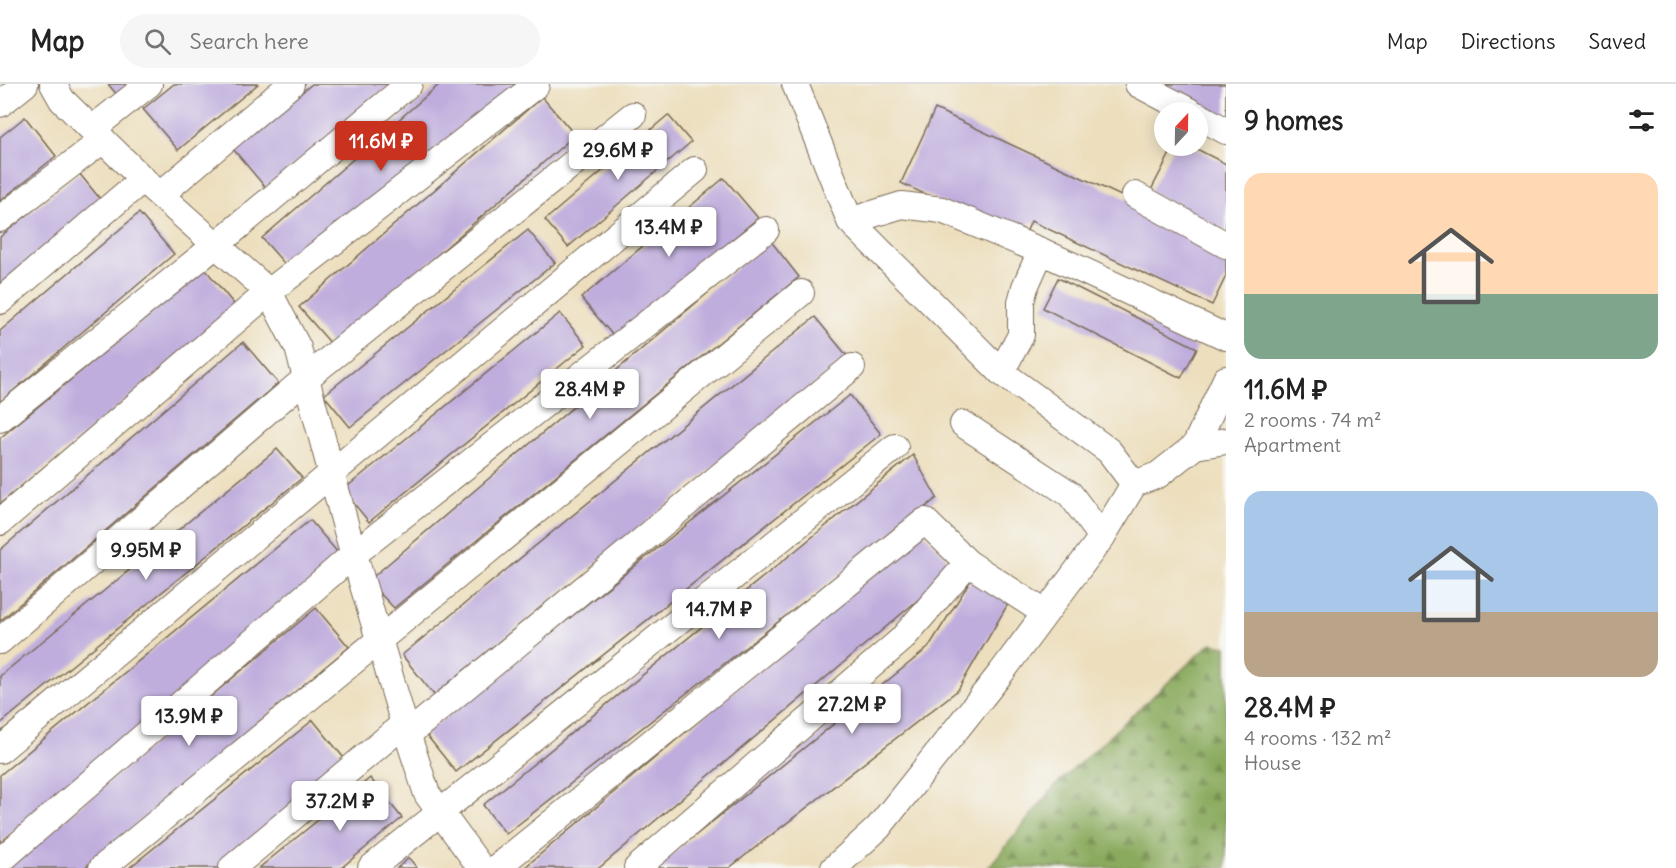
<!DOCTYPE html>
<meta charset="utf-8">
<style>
:root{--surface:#fff;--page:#f6f6f6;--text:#222;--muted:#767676;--line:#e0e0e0;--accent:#c8321e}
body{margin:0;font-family:Delius,sans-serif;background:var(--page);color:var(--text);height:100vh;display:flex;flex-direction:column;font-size:22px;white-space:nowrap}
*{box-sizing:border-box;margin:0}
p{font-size:20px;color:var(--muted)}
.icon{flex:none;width:33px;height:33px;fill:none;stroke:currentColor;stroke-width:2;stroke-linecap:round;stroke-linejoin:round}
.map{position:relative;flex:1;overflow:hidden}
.drawer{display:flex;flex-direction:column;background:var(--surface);width:450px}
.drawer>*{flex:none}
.needle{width:39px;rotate:22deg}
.buttons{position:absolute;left:1154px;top:18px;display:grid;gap:12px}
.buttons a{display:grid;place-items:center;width:54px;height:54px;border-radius:50%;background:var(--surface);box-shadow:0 3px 15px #0003;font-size:30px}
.price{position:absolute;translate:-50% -51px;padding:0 14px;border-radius:6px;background:#fff;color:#222;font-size:20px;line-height:39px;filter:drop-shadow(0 2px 3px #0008)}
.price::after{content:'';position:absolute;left:50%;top:36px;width:18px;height:14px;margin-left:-9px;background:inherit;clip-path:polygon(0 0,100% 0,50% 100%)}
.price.active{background:var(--accent);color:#fff}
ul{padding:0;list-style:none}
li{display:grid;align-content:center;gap:12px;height:318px;padding:0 18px}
li span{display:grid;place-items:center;height:186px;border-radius:18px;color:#555}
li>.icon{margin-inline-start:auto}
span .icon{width:108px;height:108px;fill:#fffc;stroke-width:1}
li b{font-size:26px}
h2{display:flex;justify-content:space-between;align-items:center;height:72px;padding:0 18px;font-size:26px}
header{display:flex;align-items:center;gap:36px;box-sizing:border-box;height:84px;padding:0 30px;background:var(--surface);border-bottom:2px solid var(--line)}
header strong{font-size:28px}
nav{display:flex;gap:33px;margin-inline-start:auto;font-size:21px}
.search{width:420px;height:54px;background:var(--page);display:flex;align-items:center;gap:15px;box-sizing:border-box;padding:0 21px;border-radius:33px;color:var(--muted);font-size:22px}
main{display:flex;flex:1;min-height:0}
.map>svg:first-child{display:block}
.forest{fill:url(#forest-firs);stroke:#626a3e;stroke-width:1.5}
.building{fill:#bfaddd}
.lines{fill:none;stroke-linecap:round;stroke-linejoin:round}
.minor-casing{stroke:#796956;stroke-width:28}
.minor{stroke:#fff;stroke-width:26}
</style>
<header>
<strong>Map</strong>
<div class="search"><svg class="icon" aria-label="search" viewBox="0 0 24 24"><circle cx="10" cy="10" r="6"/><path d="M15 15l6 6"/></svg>Search here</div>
<nav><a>Map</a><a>Directions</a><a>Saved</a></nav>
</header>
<main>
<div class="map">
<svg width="1226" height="784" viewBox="0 0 1226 784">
<defs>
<pattern id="forest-firs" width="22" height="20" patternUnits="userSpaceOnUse" patternTransform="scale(1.5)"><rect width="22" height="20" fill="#8aaa5d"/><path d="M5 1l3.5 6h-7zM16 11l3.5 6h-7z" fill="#728b4c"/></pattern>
</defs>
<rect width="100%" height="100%" fill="#f6f6f2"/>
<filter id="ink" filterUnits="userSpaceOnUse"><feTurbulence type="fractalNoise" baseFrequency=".0167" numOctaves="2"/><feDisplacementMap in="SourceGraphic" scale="12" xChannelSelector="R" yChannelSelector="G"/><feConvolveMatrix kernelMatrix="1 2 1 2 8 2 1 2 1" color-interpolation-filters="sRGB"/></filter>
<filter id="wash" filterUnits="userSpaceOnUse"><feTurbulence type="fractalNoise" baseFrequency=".008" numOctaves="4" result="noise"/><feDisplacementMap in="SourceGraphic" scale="24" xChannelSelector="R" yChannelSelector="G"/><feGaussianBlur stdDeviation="1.35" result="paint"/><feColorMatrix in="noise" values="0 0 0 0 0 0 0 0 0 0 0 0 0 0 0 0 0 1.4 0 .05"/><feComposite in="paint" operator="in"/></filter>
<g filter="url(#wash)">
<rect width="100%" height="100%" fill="#eddfbe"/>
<path class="forest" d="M1211 559 1226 562V784H988L1056 701Z"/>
<g id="blocks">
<g class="building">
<path d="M108 0H132L118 12Z"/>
<path d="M174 0H258L178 66 143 25Z"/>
<path d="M312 0H392L266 104 233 65Z"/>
<path d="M440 0H520L297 194 262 154Z"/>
<path d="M1162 0H1226V34Z"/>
<path d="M542 13 575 51 333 262 299 223Z"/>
<path d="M935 25 1226 161V192L1212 221 1031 137 1023 156 901 99Z"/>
<path d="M668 31 691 58 568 163 545 136Z"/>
<path d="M25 33 56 72 0 117V53Z"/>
<path d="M1174 62H1191L1226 80V147L1150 108Z"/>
<path d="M79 89 105 121 0 206V153Z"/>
<path d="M724 94 758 134 615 254 581 214Z"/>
<path d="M139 129 174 170 0 318V247Z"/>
<path d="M528 146 555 179 350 343 324 311Z"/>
<path d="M770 156 799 193 394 524 368 497Z"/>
<path d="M205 185 237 224 0 420V354Z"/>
<path d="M1058 194 1197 264 1181 294 1043 224Z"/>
<path d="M560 229 586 261 369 438 343 406Z"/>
<path d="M815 233 848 273 434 611 402 571Z"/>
<path d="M243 258 278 299 0 537V466Z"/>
<path d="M850 311 881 350 456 688 425 649Z"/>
<path d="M277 365 302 394 0 640V592Z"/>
<path d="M913 371 937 414 506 750 483 721Z"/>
<path d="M310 436 344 476 0 759V691Z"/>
<path d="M923 448 956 484 599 784H524Z"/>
<path d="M976 488 1012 513 958 606 729 784H655L928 564Z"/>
<path d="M316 524 349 563 84 784H6Z"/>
<path d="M313 636 348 679 218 784H129Z"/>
<path d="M370 694 402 734 341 784H259Z"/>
<path d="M409 774 417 784H397Z"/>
</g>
</g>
</g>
<g filter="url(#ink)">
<use href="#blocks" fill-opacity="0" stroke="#796956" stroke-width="1.5"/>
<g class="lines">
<g class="minor-casing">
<g id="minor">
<path d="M53 0 62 16 152 104 269 208 298 264 347 447 404 640 427 710 481 784"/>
<path d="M795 0 850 137 1001 288 1109 367 1134 400"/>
<path d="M1138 0 1191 28"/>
<path d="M0 20 25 0"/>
<path d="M1197 31 1226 47"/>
<path d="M92 45 149 0"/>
<path d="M160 111 291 0"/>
<path d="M1135 111 1226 161"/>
<path d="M0 135 103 56"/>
<path d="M850 137 902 121 942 126 1041 167"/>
<path d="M0 217 143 95"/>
<path d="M1001 288 1021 251V218L1025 203 1041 167 1226 253"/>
<path d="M0 335 216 161 409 0"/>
<path d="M963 340 1070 410 1102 453"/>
<path d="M1195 362 1226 295"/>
<path d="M0 438 269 208 536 1"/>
<path d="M0 557 306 294 633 31"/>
<path d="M407 651 852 283"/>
<path d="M0 666 695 86"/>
<path d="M0 777 354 470 766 146"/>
<path d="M102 784 801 209"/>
<path d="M232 784 404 640"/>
<path d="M371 784 895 363"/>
<path d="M496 784 925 437 968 479 1045 529"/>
<path d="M637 784 901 556 968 479"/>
<path d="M834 784 878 744 1001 589 1102 453 1134 400 1158 391 1195 362 1226 357"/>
</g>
</g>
<use href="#minor" class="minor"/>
</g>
</g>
</svg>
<div class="buttons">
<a><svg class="needle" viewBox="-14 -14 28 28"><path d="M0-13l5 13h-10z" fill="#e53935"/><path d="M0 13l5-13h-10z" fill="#767676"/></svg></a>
</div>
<b class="price active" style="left:381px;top:88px">11.6M ₽</b>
<b class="price" style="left:618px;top:97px">29.6M ₽</b>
<b class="price" style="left:669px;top:174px">13.4M ₽</b>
<b class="price" style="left:590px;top:336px">28.4M ₽</b>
<b class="price" style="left:146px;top:497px">9.95M ₽</b>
<b class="price" style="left:719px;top:556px">14.7M ₽</b>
<b class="price" style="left:852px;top:651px">27.2M ₽</b>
<b class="price" style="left:189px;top:663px">13.9M ₽</b>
<b class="price" style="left:340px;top:748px">37.2M ₽</b>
</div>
<section class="drawer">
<h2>9 homes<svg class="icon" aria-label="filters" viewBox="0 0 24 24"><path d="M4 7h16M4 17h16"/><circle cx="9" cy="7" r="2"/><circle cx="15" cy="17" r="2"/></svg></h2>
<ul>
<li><span style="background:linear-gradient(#ffd9b3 65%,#7fa58c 0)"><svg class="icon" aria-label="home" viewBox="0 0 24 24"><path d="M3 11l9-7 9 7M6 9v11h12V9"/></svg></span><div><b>11.6M ₽</b><p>2 rooms · 74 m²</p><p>Apartment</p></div></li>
<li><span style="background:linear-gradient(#a9c7e8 65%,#b9a48a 0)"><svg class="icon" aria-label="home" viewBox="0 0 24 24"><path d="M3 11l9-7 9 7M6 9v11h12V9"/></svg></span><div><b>28.4M ₽</b><p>4 rooms · 132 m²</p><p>House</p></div></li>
</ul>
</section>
</main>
